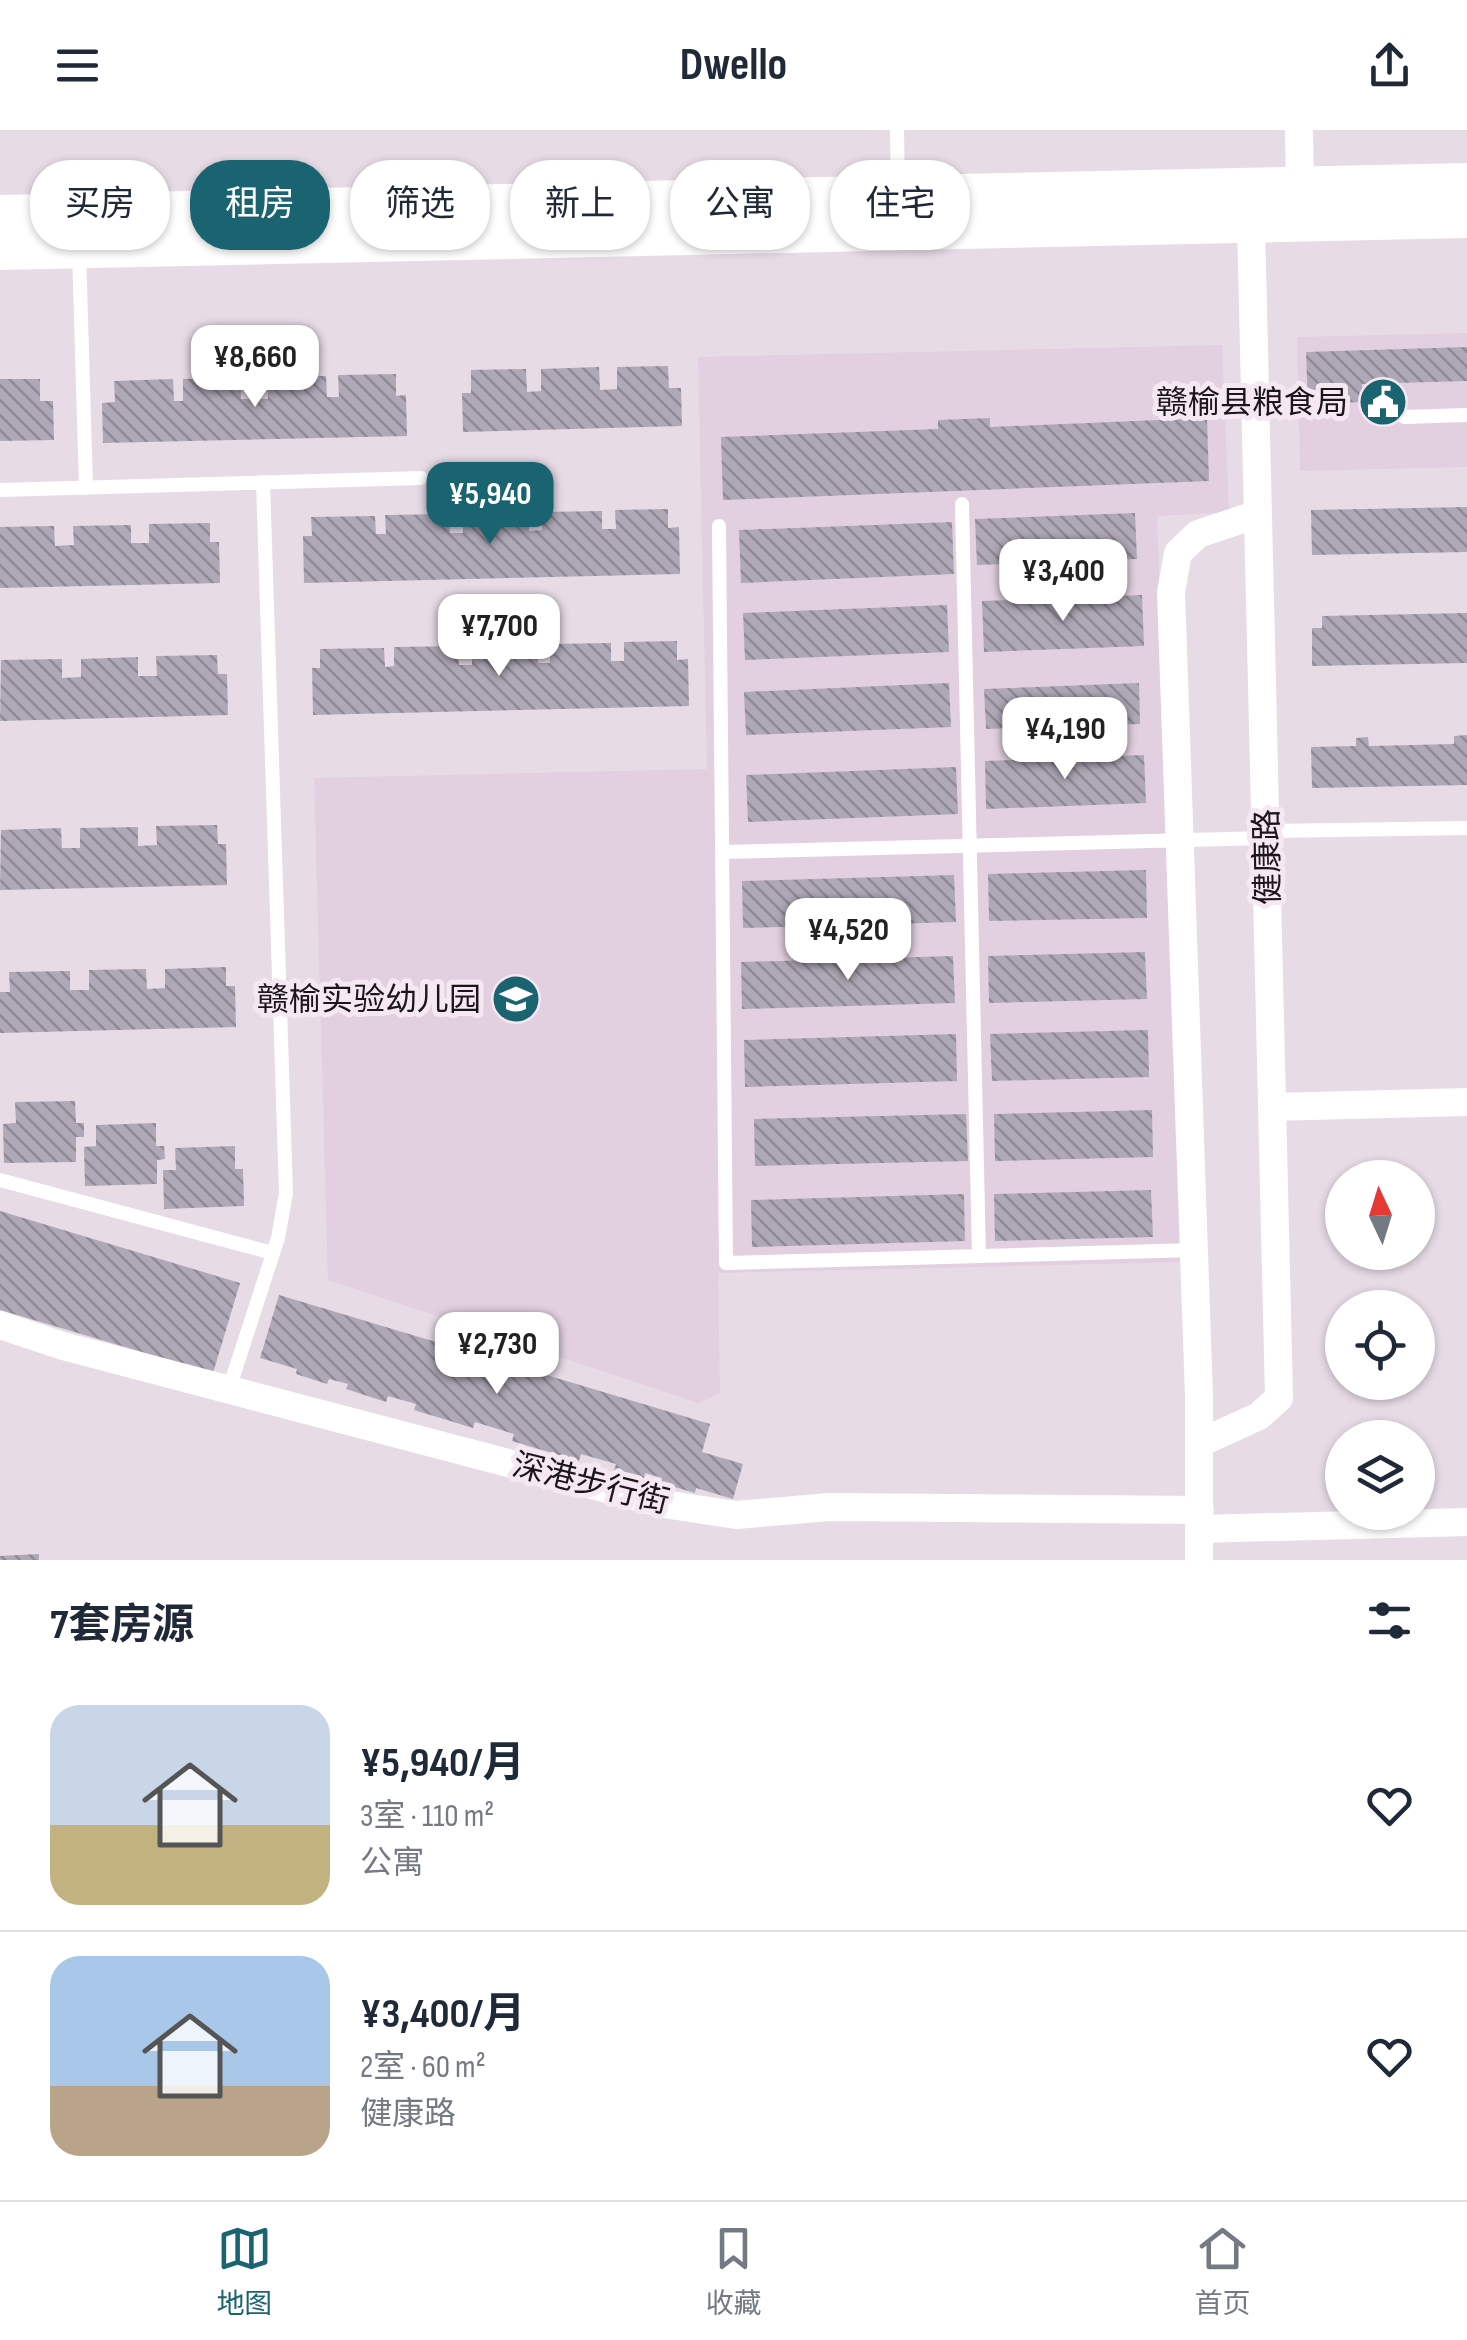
<!DOCTYPE html>
<html lang="zh">
<meta charset="utf-8">
<style>
:root{--surface:#fff;--page:#f2f2f3;--text:#1f2937;--muted:#747a83;--line:#e0e1e3;--accent:#1a6371}
body{margin:0;font-family:"Sofia Sans Condensed","Noto Sans SC",sans-serif;background:var(--page);color:var(--text);height:100vh;display:flex;flex-direction:column;font-size:38px;white-space:nowrap}
*{box-sizing:border-box;margin:0}
p{font-size:32px;color:var(--muted)}
.icon{flex:none;width:55px;height:55px;fill:none;stroke:currentColor;stroke-width:2;stroke-linecap:round;stroke-linejoin:round}
.map{position:relative;height:1430px;overflow:hidden}
.drawer{display:flex;flex-direction:column;background:var(--surface);flex:1}
.drawer>*{flex:none}
.top-card{position:absolute;left:30px;top:30px;width:1408px;height:90px;display:flex;gap:20px}
.needle{width:65px;rotate:356deg}
.tools{position:absolute;left:1325px;top:1030px;display:grid;gap:20px}
.tools a{display:grid;place-items:center;width:110px;height:110px;border-radius:50%;background:var(--surface);box-shadow:0 2px 8px #0004;font-size:50px}
.price{position:absolute;translate:-50% -85px;padding:0 22px;border-radius:20px;background:#fff;color:#222;font-size:32px;line-height:65px;filter:drop-shadow(0 2px 5px #0008)}
.price::after{content:'';position:absolute;left:50%;top:60px;width:30px;height:22px;margin-left:-15px;background:inherit;clip-path:polygon(0 0,100% 0,50% 100%)}
.price.current{background:var(--accent);color:#fff}
ul{padding:0;list-style:none}
li{display:flex;align-items:center;gap:30px;height:250px;padding:0 50px}
li+li{border-top:2px solid var(--line)}
li span{display:grid;place-items:center;flex:none;width:280px;height:200px;border-radius:30px;color:#555}
li>.icon{margin-inline-start:auto}
span .icon{width:120px;height:120px;fill:#fffc;stroke-width:1}
li b{font-size:42px}
h2{display:flex;justify-content:space-between;align-items:center;height:120px;padding:0 50px;font-size:42px}
.chip{padding:0 35px;border-radius:40px;background:var(--surface);box-shadow:0 2px 8px #0004;font-size:35px;line-height:90px}
.chip.current{background:var(--accent);color:#fff}
header{display:flex;justify-content:space-between;align-items:center;height:130px;padding:0 50px;background:var(--surface);font-size:45px;font-weight:700}
.menu{display:flex;justify-content:space-around;align-items:center;height:140px;border-top:2px solid var(--line);background:var(--surface);font-size:28px;color:var(--muted)}
.menu a{display:grid;justify-items:center;gap:5px}
.menu .current{color:var(--accent)}
.map>svg:first-child{display:block}
.built{fill:#e2d0e1}
.building{fill:url(#building-back-hatch)}
.lines{fill:none;stroke-linecap:round;stroke-linejoin:round}
.service{stroke:#fff;stroke-width:14}
.minor{stroke:#fff;stroke-width:28}
.secondary{stroke:#fff;stroke-width:38}
.labels{text-anchor:middle;stroke-width:10;stroke-linejoin:round;paint-order:stroke}
.poi-label{font-size:32px;fill:#1a161a;stroke:#f5e8f3;text-anchor:end}
.street-label{font-size:32px;fill:#1a161a;stroke:#f5e8f3}
</style>
<header><svg class="icon" aria-label="menu" viewBox="0 0 24 24"><path d="M4 6h16M4 12h16M4 18h16"/></svg>Dwello<svg class="icon" aria-label="share" viewBox="0 0 24 24"><path d="M12 15V3M7 8l5-5 5 5M5 13v7h14v-7"/></svg></header>
<div class="map">
<svg width="1467" height="1430" viewBox="0 0 1467 1430">
<defs>
<pattern id="building-back-hatch" width="6" height="6" patternUnits="userSpaceOnUse" patternTransform="scale(2.5)"><rect width="6" height="6" fill="#afa9b7"/><path d="M-1 5l2 2M0 0l6 6M5-1l2 2" fill="none" stroke="#8e8994"/></pattern>
</defs>
<rect width="100%" height="100%" fill="#e7dbe6"/>
<g class="built">
<path d="M1467 203V337L1300 341 1297 207Z"/>
<path d="M1222 215 1229 382 1157 386 1183 1132 718 1143 720 1263 699 1273 328 1150 314 648 707 639 698 227Z"/>
</g>
<g class="building">
<path d="M1467 217V251L1362 254V272L1308 274 1306 222Z"/>
<path d="M668 236 669 258H681L682 296 463 302 462 263H471V240L526 239 527 262 541 261V239L599 237 600 260 617 259V237Z"/>
<path d="M396 244V266L406 265 407 306 103 313 102 273 115 272 114 251 173 249 174 271H183V249L241 247V269H268L267 247 326 246 327 267H339L338 245Z"/>
<path d="M0 249H40V271H53L54 310 0 311Z"/>
<path d="M990 288V297L1207 288 1209 351 723 370 721 307 938 299V290Z"/>
<path d="M1467 377V422L1312 425 1311 380Z"/>
<path d="M668 379V398L679 397 680 444 304 453 303 406H312L311 387 375 386 376 404H386L385 385 449 384 450 403H463V384L529 382V401L542 400 541 382 602 381V399H616L615 380Z"/>
<path d="M1135 383 1137 429 977 435 975 389Z"/>
<path d="M952 392 954 444 741 453 739 400Z"/>
<path d="M210 393V412H219L220 453 0 458V397L54 396 55 416 74 415 73 396 131 395V413H149V394Z"/>
<path d="M1142 465 1144 516 984 522 982 471Z"/>
<path d="M947 475 949 522 745 530 743 483Z"/>
<path d="M1467 483V533L1312 536V498H1322V486Z"/>
<path d="M677 511V530L688 529 689 576 313 585 312 538H320V519L384 518 385 537 394 536V517L458 516 459 535H472V516L538 514V533H550V514L611 513V531H624V512Z"/>
<path d="M217 525 218 544H227L228 585 0 591 1 530 62 529V548L81 547V529L138 527V546H157L156 526Z"/>
<path d="M949 553 951 597 746 605 744 562Z"/>
<path d="M1139 553 1140 594 986 599 984 559Z"/>
<path d="M1467 605V655L1312 658 1311 617 1356 616V608L1368 607 1369 616 1454 614V606Z"/>
<path d="M1144 625 1146 673 986 679 985 631Z"/>
<path d="M956 637 958 684 748 692 746 645Z"/>
<path d="M217 695 218 714H226L227 755 0 760 1 700 61 698 62 718H80V698L138 697V716L157 715 156 696Z"/>
<path d="M1146 740 1147 788 989 791 988 744Z"/>
<path d="M954 745 956 792 743 798 742 751Z"/>
<path d="M1145 822 1147 869 989 873 988 826Z"/>
<path d="M953 826 955 873 742 879 741 832Z"/>
<path d="M226 837V856H235L236 897 0 903V862H10L9 842 70 841V860H89V840L146 839 147 859 165 858V839Z"/>
<path d="M1148 900 1149 947 992 951 990 904Z"/>
<path d="M956 904 957 951 745 957 744 910Z"/>
<path d="M75 971 76 993H84V1007H76V1032L4 1033 3 994 16 993 15 972Z"/>
<path d="M1152 980 1153 1027 995 1031 994 984Z"/>
<path d="M966 984 968 1031 755 1036 754 989Z"/>
<path d="M156 993V1016H164L165 1029 157 1030V1054L85 1056 84 1017 96 1016V995Z"/>
<path d="M235 1016V1039H243L244 1076 164 1079 163 1040H176L175 1018Z"/>
<path d="M1151 1060 1153 1107 995 1111 994 1064Z"/>
<path d="M964 1064 965 1111 752 1117 751 1070Z"/>
<path d="M0 1081 240 1153 213 1243 0 1180Z"/>
<path d="M279 1165 710 1294 702 1322 743 1334 733 1369 696 1358 695 1363 661 1353 662 1348 645 1343 644 1349 614 1340 616 1334 581 1324 579 1331 512 1311 514 1304 475 1292 473 1298 414 1280 416 1274 388 1266 386 1272 346 1259 348 1254 329 1249 327 1254 296 1244 297 1239 260 1228Z"/>
<path d="M39 1424V1430H0V1426Z"/>
</g>
<g class="lines">
<g class="service">
<path d="M897 0 898 64"/>
<path d="M79 120 86 358"/>
<path d="M1404 287 1467 285"/>
<path d="M0 360 421 348"/>
<path d="M962 374 979 1126"/>
<path d="M719 396 726 1133 1194 1120"/>
<path d="M1266 701 1467 698"/>
<path d="M722 722 1266 708"/>
<path d="M0 1050 273 1123"/>
<path d="M229 1259 278 1108 286 1063 263 352"/>
</g>
<g class="minor">
<path d="M1299 0 1300 55"/>
<path d="M1272 977 1467 972"/>
<path d="M0 1195 63 1216 664 1374 736 1385 829 1377 1200 1380"/>
<path d="M1200 1313 1259 1286 1279 1268 1251 94"/>
<path d="M1200 1399 1467 1392"/>
<path d="M1199 1430V1267L1171 462 1178 423 1198 404 1258 384"/>
</g>
<g class="secondary">
<path d="M0 84 1467 52"/>
<path d="M0 121 1467 89"/>
</g>
</g>
<defs>
<g id="civic-disc" transform="scale(2.5)"><circle r="9.5" fill="#1a6371" stroke="#f5e8f3"/><path d="M-.6-6.5H3V-4.5H.6V-3L4-1V1h2V6H-6V1h2V-1L-.6-3ZM-1.2 2.5V6h2.4V2.5Z" fill="#fff"/></g>
<g id="school-disc" transform="scale(2.5)"><circle r="9.5" fill="#1a6371" stroke="#f5e8f3"/><path d="M0-5L7-2L0 1L-7-2ZM-4 1L0 2.5L4 1V4Q0 6-4 4Z" fill="#fff"/></g>
</defs>
<g fill-rule="evenodd">
<use href="#civic-disc" x="1383" y="272"/>
<use href="#school-disc" x="516" y="869"/>
</g>
<g class="labels">
<g class="poi-label">
<text x="1348" y="283">赣榆县粮食局</text>
<text x="481" y="880">赣榆实验幼儿园</text>
</g>
<g class="street-label">
<text transform="translate(1267 727) rotate(-91)" y="11">健康路</text>
<text transform="translate(591 1353) rotate(14)" y="11">深港步行街</text>
</g>
</g>
</svg>
<div class="tools">
<a><svg class="needle" viewBox="-14 -14 28 28"><path d="M0-13l5 13h-10z" fill="#e53935"/><path d="M0 13l5-13h-10z" fill="#747a83"/></svg></a>
<a><svg class="icon" aria-label="locate" viewBox="0 0 24 24"><circle cx="12" cy="12" r="6"/><path d="M12 2v4M12 18v4M2 12h4M18 12h4"/></svg></a>
<a><svg class="icon" aria-label="layers" viewBox="0 0 24 24"><path d="M12 4l9 5-9 5-9-5zM3 14l9 5 9-5"/></svg></a>
</div>
<b class="price" style="left:255px;top:280px">¥8,660</b>
<b class="price current" style="left:490px;top:417px">¥5,940</b>
<b class="price" style="left:1063px;top:494px">¥3,400</b>
<b class="price" style="left:499px;top:549px">¥7,700</b>
<b class="price" style="left:1065px;top:652px">¥4,190</b>
<b class="price" style="left:848px;top:853px">¥4,520</b>
<b class="price" style="left:497px;top:1267px">¥2,730</b>
<div class="top-card">
<a class="chip">买房</a>
<a class="chip current">租房</a>
<a class="chip">筛选</a>
<a class="chip">新上</a>
<a class="chip">公寓</a>
<a class="chip">住宅</a>
</div>
</div>
<section class="drawer">
<h2>7套房源<svg class="icon" aria-label="filters" viewBox="0 0 24 24"><path d="M4 7h16M4 17h16"/><circle cx="9" cy="7" r="2"/><circle cx="15" cy="17" r="2"/></svg></h2>
<ul>
<li><span style="background:linear-gradient(#c9d6e8 60%,#c2b280 0)"><svg class="icon" aria-label="home" viewBox="0 0 24 24"><path d="M3 11l9-7 9 7M6 9v11h12V9"/></svg></span><div><b>¥5,940/月</b><p>3室 · 110 m²</p><p>公寓</p></div><svg class="icon" aria-label="heart" viewBox="0 0 24 24"><path d="M12 20l-8-8c-3-5 5-10 8-4 3-6 11-1 8 4z"/></svg></li>
<li><span style="background:linear-gradient(#a9c7e8 65%,#b9a48a 0)"><svg class="icon" aria-label="home" viewBox="0 0 24 24"><path d="M3 11l9-7 9 7M6 9v11h12V9"/></svg></span><div><b>¥3,400/月</b><p>2室 · 60 m²</p><p>健康路</p></div><svg class="icon" aria-label="heart" viewBox="0 0 24 24"><path d="M12 20l-8-8c-3-5 5-10 8-4 3-6 11-1 8 4z"/></svg></li>
</ul>
</section>
<nav class="menu">
<a class="current"><svg class="icon" aria-label="map" viewBox="0 0 24 24"><path d="M3 6l6-2 6 2 6-2v14l-6 2-6-2-6 2zM9 4v14M15 6v14"/></svg>地图</a>
<a><svg class="icon" aria-label="saved" viewBox="0 0 24 24"><path d="M7 4h10v16l-5-4-5 4z"/></svg>收藏</a>
<a><svg class="icon" aria-label="home" viewBox="0 0 24 24"><path d="M3 11l9-7 9 7M6 9v11h12V9"/></svg>首页</a>
</nav>
